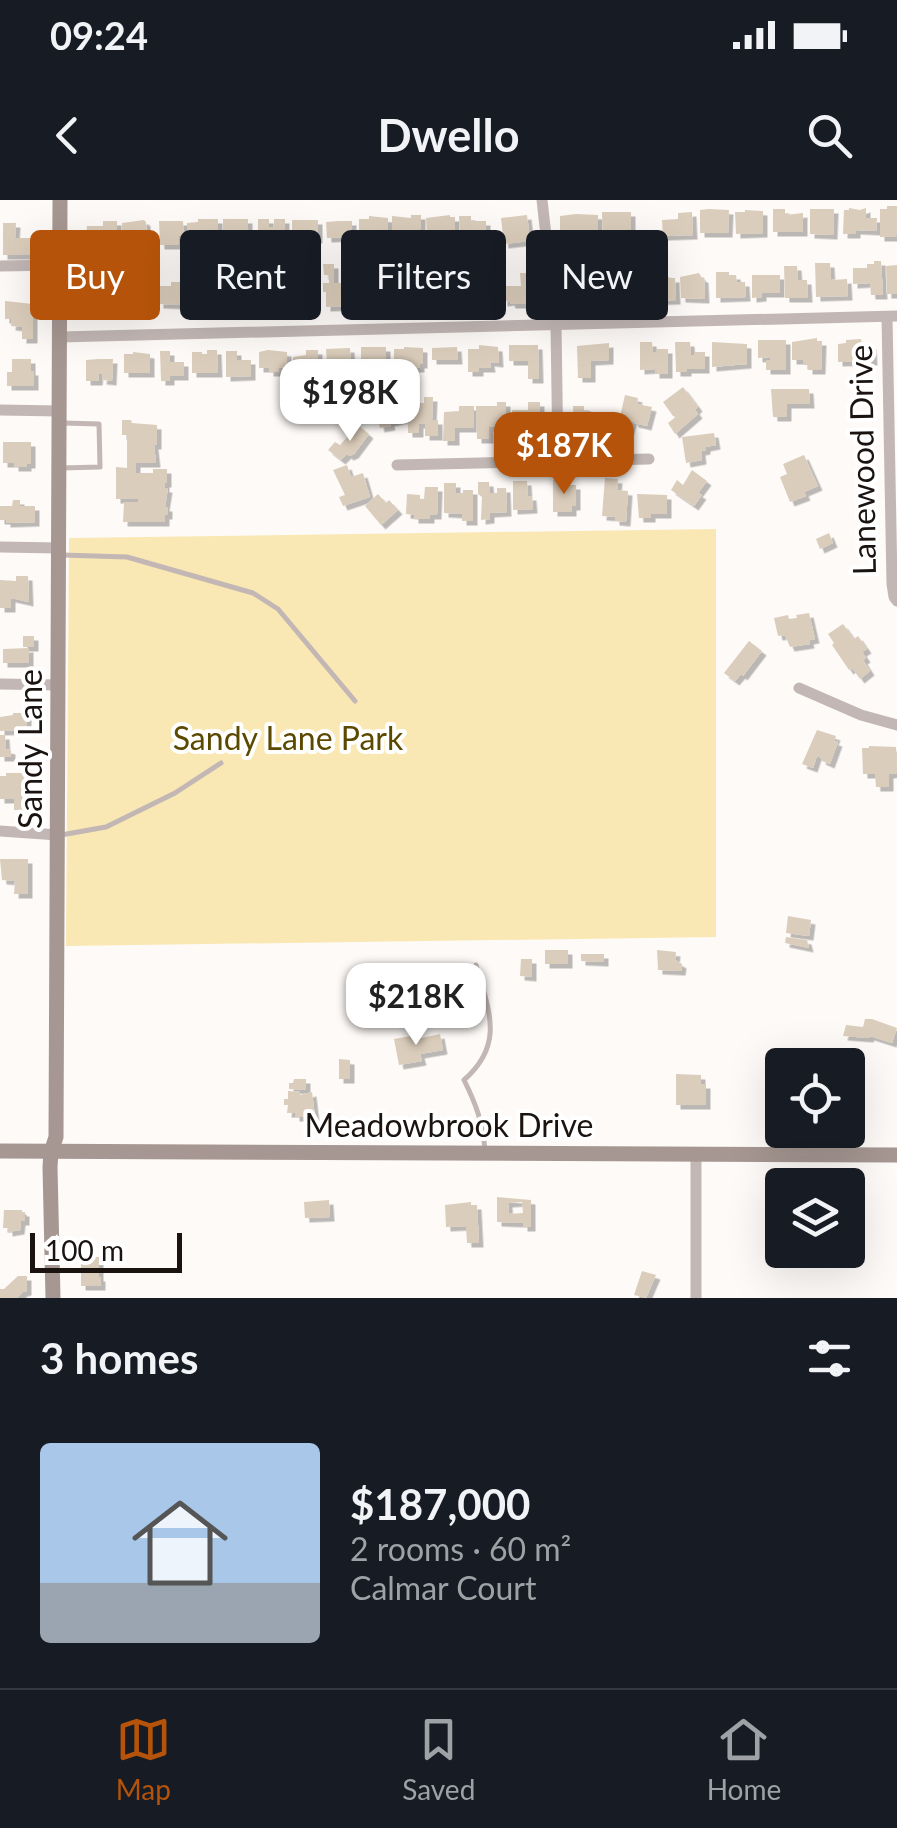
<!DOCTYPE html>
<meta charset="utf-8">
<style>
:root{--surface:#171b24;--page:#20242c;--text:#f1f3f6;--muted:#9ea1a6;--line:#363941;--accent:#b45309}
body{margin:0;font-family:Lato,sans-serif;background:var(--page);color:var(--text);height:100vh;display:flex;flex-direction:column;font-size:38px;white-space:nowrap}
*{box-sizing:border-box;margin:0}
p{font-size:32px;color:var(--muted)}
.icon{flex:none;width:55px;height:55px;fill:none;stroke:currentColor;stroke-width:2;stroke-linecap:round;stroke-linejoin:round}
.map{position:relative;height:1098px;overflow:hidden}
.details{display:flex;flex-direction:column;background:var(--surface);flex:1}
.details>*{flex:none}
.hud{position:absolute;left:30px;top:30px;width:838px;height:90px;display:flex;gap:20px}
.controls{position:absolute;left:765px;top:848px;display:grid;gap:20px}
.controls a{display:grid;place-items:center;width:100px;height:100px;border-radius:10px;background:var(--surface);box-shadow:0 10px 40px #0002;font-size:50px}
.scale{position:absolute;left:30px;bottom:25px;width:152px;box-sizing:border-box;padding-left:10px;border:5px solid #1a130f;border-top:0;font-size:28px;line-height:35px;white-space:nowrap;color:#1a130f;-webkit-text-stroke:8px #fff;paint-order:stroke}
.price{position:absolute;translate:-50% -85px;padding:0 22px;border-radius:20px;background:#fff;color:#222;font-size:32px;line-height:65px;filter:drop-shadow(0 2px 5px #0008)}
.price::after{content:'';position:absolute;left:50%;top:60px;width:30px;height:22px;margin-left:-15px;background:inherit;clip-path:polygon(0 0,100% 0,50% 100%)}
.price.on{background:var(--accent);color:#fff}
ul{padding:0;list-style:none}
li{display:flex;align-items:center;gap:30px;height:250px;padding:0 40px}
li span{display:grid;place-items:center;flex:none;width:280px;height:200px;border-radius:10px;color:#555}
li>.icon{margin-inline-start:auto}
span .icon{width:120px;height:120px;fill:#fffc;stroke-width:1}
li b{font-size:42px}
h2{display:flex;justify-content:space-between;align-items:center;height:120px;padding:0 40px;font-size:42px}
.chip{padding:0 35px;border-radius:10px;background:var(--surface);box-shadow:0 10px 40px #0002;font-size:35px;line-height:90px}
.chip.on{background:var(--accent);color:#fff}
.status{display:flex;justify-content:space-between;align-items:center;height:70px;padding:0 50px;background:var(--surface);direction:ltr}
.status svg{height:28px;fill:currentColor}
header{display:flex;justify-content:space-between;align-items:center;height:130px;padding:0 40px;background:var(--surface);font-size:45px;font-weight:700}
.dock{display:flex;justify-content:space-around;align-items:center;height:140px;border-top:2px solid var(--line);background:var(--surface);font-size:28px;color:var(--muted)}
.dock a{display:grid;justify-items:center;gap:5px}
.dock .on{color:var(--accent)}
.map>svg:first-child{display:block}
.green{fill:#f9e8b3}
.building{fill:#dbcdbb;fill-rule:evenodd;filter:url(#shadow)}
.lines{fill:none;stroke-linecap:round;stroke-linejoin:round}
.lane{stroke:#c2b7b4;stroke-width:5}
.street{stroke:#c2b7b4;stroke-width:11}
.secondary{stroke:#a69792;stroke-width:15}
.labels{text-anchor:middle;stroke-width:8;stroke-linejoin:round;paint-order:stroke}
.street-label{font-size:32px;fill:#1a130f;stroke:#fff}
.park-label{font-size:32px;fill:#5b4900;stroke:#fff}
</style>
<div class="status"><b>09:24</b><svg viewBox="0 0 49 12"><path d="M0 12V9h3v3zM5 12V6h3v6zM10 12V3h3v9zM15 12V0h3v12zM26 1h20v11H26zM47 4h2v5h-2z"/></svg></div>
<header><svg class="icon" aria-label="back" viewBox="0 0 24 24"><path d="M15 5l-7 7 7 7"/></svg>Dwello<svg class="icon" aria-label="search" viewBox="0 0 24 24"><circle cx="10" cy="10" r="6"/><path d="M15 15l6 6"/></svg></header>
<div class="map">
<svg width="897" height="1098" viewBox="0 0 897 1098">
<defs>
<filter id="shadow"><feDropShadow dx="4.5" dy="4.5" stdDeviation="0" flood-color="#0004"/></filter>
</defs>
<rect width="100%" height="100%" fill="#fefaf7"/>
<path class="green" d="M716 329V737L66 746 69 338Z"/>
<g class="building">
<path d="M887 6H897L896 37H880V9H887Z"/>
<path d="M849 8 860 10 866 8V18H877L876 31 856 30V34H843L844 10H849Z"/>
<path d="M709 9 729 10 728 33H700V10Z"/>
<path d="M773 9H785V15L803 13V32H773Z"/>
<path d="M810 9H834L833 35 810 34Z"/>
<path d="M745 10 763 11V33L736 34 735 12H745Z"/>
<path d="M602 12H631V32L616 33V47H603Z"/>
<path d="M692 12 693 35 663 36 662 20 678 19V13Z"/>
<path d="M576 14 598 15V30L560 31V16Z"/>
<path d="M411 15H421V42H410V38H403V35H392V16L411 18Z"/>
<path d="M450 15V17H455V43L436 44V36H427L426 18Z"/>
<path d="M527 15 530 41 504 44 501 18Z"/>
<path d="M369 16 388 18V35H359V19H369Z"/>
<path d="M459 16H471V21H486V48H473V39H460Z"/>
<path d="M198 19H218V36H187V23L198 22Z"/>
<path d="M223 19H248V34L245 36V45H237V40H223Z"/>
<path d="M258 19H269V27H274V19H285V41H258Z"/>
<path d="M144 20 146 22 147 48H137V38L132 39V46L122 47V23Z"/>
<rect x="292" y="20" width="26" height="19"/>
<path d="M103 21H117V49H97V37H86L87 26H103Z"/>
<path d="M159 21H183L184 36H179V45H160Z"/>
<path d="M338 21H352V37L327 38 326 22Z"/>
<path d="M3 23H16L15 38H31V55H3Z"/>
<rect x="625" y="44" width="12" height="10"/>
<path d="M464 61H478L479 85H490V101H465Z"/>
<path d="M874 61H881L883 95H871L870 83 853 84V68H867V64H874Z"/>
<path d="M815 63H830L831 80 847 79 848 96 816 97Z"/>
<path d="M323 64H334V83H341V75H350L351 106 326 107V92H323V83H329V78L328 75H324Z"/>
<path d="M897 65V94H887L886 66Z"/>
<path d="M623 66 624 88 609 89 610 95H599L598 71 614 70V67Z"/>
<path d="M784 66H797L798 80H807L808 98H785Z"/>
<path d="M716 72H729V75H736L737 82H745L746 97 716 98Z"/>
<path d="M520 73H532L533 101H528V104H511L510 101 503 102V86H521Z"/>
<path d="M666 73V78H675L676 100 648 101 647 80 658 79V74Z"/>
<path d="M699 73 702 78H704L705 99 681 98 680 77Z"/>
<path d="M406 75H418V86H422V105H395V87H406Z"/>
<path d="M436 75H441V79H457L455 98H445V93H440V102H429L428 80H436Z"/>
<path d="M752 75H780V93H762V97L752 98Z"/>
<path d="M566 76H579V86L594 85 595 101H572V90H566Z"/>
<path d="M290 77H301V81H309V96H290Z"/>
<path d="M373 81H387L388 105H359V90H373Z"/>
<path d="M171 82H185V105L159 104V86H171Z"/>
<path d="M100 84 111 85V105H84V90H100Z"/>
<path d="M128 84H148V110H124V92H128Z"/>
<path d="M205 84H216L215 105 203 101V107L189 106V91L195 92V85Z"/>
<path d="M275 85 284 86 285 104 267 107 266 100H258L257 86Z"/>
<path d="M224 87H250L251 106 224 107Z"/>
<path d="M5 101 33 104V139H22V127L11 126 12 119H5Z"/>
<path d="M817 138V141H822L821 170H808V165H803V160H792V142Z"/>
<path d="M861 139 862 145H872L873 161 838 162V144L846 143V140Z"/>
<path d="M758 140H786V170H766V160H770V157L758 158Z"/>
<path d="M640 142H652L653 152H657V149H668V174H655V169L640 170Z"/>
<path d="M675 142H690L691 155H694V152H705V169H687V172H676Z"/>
<path d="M712 142 747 144V164L712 167Z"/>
<path d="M609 143V160L591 161V178H578L577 146Z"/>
<path d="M479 145 498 147 499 163 490 162 491 168H479V172H468V149H479Z"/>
<path d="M509 145H538L539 179H528V161H509Z"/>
<path d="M361 147H386V173H378V164H361Z"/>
<path d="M404 147 423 148V164H420V168H404V163H394V149H404Z"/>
<path d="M457 147 458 160H432V148Z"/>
<path d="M350 148 351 164H327L326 149Z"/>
<path d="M207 150H217L218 173H192V152H202V154H207Z"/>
<path d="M268 150 287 152V168H279V172H269V168H259V152Z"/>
<path d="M306 150H318V175L299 176V170H293V157L306 155Z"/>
<path d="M160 151H170V162H184V176H170V181H161Z"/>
<path d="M226 151H237V160H251V176L226 177Z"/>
<path d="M133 152 150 154V173H124V154H133Z"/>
<path d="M12 159H31V171H34V186H7V172H12Z"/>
<path d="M98 159H113L112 181 102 180 103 174H99L98 181H86V160Z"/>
<path d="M683 187 698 207 695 210 698 214 675 234 668 223 677 216H673L663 202Z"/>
<path d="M771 189H809L810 204H787V217H773Z"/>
<path d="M625 195 638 198 637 204 652 207 647 226 634 223 633 219 629 232 617 230Z"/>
<path d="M424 197H433L432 220H438V236H425V224H419V233H408L407 203H424Z"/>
<path d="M401 200 404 219 390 222 391 226 380 228 375 205Z"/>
<path d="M497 202H506V225L504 227H489V239H477L476 206H497Z"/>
<path d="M528 202H540V229L528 230V223H521V230H512V210H528Z"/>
<path d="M459 206H474V228H455V241H443L444 212 459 211Z"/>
<path d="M573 206H584V211H591V238H582V232L574 233Z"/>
<path d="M122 220H131L132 223 157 225V245H154L156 263H136V273H153V269H167V283H165V288H168L165 307H168V315H165V322H123L124 302H138V299H116V267L127 268V235H122Z"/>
<path d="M358 225 369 234 354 254 349 256 347 254 341 260 328 250 335 242 340 245Z"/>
<path d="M714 233 716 245 706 247V250L701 251 702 260 686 263 682 237Z"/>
<path d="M3 242H31V264H27V267H14V263H3Z"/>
<path d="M804 255 818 286 804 292 806 296 790 302 780 277 787 274 783 264Z"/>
<path d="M347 265 351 277 363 273 370 297 343 306 339 297 345 295 333 270Z"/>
<path d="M692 270 707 281 698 293 702 295 694 306 671 290 677 280 683 285Z"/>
<path d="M605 278 618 279 617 290 628 291 626 322 615 321V317L602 316Z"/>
<path d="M553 280H565V285H576V306H572V312H553Z"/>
<path d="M513 281H527L528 296H532L533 309 513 310Z"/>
<path d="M478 282H489L490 293H497V288H506L507 312 490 313V319L481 320 482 297 478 294Z"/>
<path d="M444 283H456V293H463V290H473V321H462V314L444 313Z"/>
<path d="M425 287H438L437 315H430V319H414V315L406 314 407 294 420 295V299H424Z"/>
<path d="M378 294 386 303 389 300 398 310 381 325 365 306Z"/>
<path d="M637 294 667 295V314H651V318H639Z"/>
<path d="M13 300H20V306H35V322L6 323V320H0V306H12Z"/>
<path d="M829 333 833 343 820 349 816 339Z"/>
<path d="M16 376H28L29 402 11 398V408H0V380L16 381Z"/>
<path d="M809 413 815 439 809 440 810 444 790 447 785 435 778 436 774 418 788 415 789 419 797 418 796 415Z"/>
<path d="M843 424 854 439 858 436 867 449 862 452 866 458 863 460 870 471 860 479 852 468 849 470 832 445 834 443 828 434Z"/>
<rect x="23" y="436" width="11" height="11"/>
<path d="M749 441 762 451 743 476 741 474 735 481 724 473Z"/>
<path d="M29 448V463H3V449Z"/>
<path d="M13 513H27V530L0 531V517L13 515Z"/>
<path d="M817 530 836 536 834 541 838 542 830 564 821 560 822 558 817 556 813 568 802 564Z"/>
<path d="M0 535H5L6 549 11 550V557H0Z"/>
<path d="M869 546 896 547 897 573 889 574V587H876L875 574H863L862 548H869Z"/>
<path d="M6 573H24V581H27V610H14V599H0V576H6Z"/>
<path d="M0 659H28V694H14L15 681 2 680Z"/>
<path d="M788 716 811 720 809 736 786 733Z"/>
<path d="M786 737 807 740 809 748 785 743Z"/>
<rect x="545" y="750" width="23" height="14"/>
<path d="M657 750 676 752 675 760 682 764 681 771 658 770Z"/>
<path d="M581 754H604V762L581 761Z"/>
<path d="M521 759H532V777L520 776Z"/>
<path d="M865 819H872L897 828 892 843 870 836 869 838 843 836 846 825 863 827Z"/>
<path d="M440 834 443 850 420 854 422 861 399 865 394 839 416 835 417 839Z"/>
<path d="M339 859 350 860V879H339Z"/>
<path d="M676 874 701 875V884H706V905H676Z"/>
<path d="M294 879H306V890L289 889V883H293Z"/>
<path d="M288 891 300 892V895L312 892 315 917H295V913H287L288 905H284V899H288Z"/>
<path d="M497 997 531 1000V1027H523V1023L497 1022ZM522 1002 523 1013 509 1014 508 1003Z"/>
<path d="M329 1000 330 1017 305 1018 304 1002Z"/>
<path d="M471 1002V1005H477L479 1043H467L466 1026 446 1027 445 1005Z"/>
<path d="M4 1010H22V1012H25V1021H21L20 1030 8 1032V1028H3Z"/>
<path d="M81 1057H99V1077H101V1086H81Z"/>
<path d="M642 1071 656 1075 646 1098 634 1095Z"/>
<path d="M18 1076H27V1091L23 1092 17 1098H0V1089H4Z"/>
</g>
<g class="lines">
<g class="lane">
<path d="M61 268 100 267 99 224 63 223"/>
<path d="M62 355 127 357 253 393 278 409 355 501"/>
<path d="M61 635 106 627 175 593 221 563"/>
<path d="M476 765C489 811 505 844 464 880 476 904 483 923 485 951"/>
</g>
<g class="street">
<path d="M542 0 556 125 558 260"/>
<path d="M0 66 60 65"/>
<path d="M887 117 892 384 894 397 897 401"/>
<path d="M60 137 897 116"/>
<path d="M0 210 60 211"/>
<path d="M397 265 649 259"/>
<path d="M0 347 59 348"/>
<path d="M0 484 58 485"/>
<path d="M799 488 861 515 897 525"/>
<path d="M0 631 58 635"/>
<path d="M696 1098V955"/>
</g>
<g class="secondary">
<path d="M0 951 897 955"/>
<path d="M53 1098 50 967 51 952 56 937 60 0"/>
</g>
</g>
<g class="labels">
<g class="street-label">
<text transform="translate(863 260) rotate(-91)" y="11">Lanewood Drive</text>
<text transform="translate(31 549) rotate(-90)" y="11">Sandy Lane</text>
<text x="449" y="937">Meadowbrook Drive</text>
</g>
<g class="park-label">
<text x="288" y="550">Sandy Lane Park</text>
</g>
</g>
</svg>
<div class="controls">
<a><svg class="icon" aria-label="locate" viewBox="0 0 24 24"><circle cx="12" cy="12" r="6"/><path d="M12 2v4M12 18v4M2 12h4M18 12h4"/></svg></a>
<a><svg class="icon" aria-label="layers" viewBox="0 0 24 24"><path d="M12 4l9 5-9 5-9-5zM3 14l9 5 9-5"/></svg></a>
</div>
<div class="scale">100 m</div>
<b class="price" style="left:350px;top:244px">$198K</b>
<b class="price on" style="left:564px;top:297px">$187K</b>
<b class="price" style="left:416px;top:848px">$218K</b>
<div class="hud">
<a class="chip on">Buy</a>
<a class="chip">Rent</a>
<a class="chip">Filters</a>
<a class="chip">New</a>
</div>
</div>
<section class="details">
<h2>3 homes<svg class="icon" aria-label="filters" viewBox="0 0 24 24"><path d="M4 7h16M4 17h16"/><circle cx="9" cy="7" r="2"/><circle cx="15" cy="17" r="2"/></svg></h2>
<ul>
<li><span style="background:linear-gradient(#a9c7e8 70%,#9aa5b1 0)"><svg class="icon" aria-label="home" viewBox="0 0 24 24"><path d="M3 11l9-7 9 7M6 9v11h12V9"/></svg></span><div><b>$187,000</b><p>2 rooms · 60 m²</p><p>Calmar Court</p></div></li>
</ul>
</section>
<nav class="dock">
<a class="on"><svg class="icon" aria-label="map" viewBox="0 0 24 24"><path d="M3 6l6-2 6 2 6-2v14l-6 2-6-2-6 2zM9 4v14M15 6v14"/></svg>Map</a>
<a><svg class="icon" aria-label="saved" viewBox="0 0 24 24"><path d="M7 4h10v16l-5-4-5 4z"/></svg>Saved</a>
<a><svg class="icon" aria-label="home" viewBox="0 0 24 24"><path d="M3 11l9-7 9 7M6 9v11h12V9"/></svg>Home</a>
</nav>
